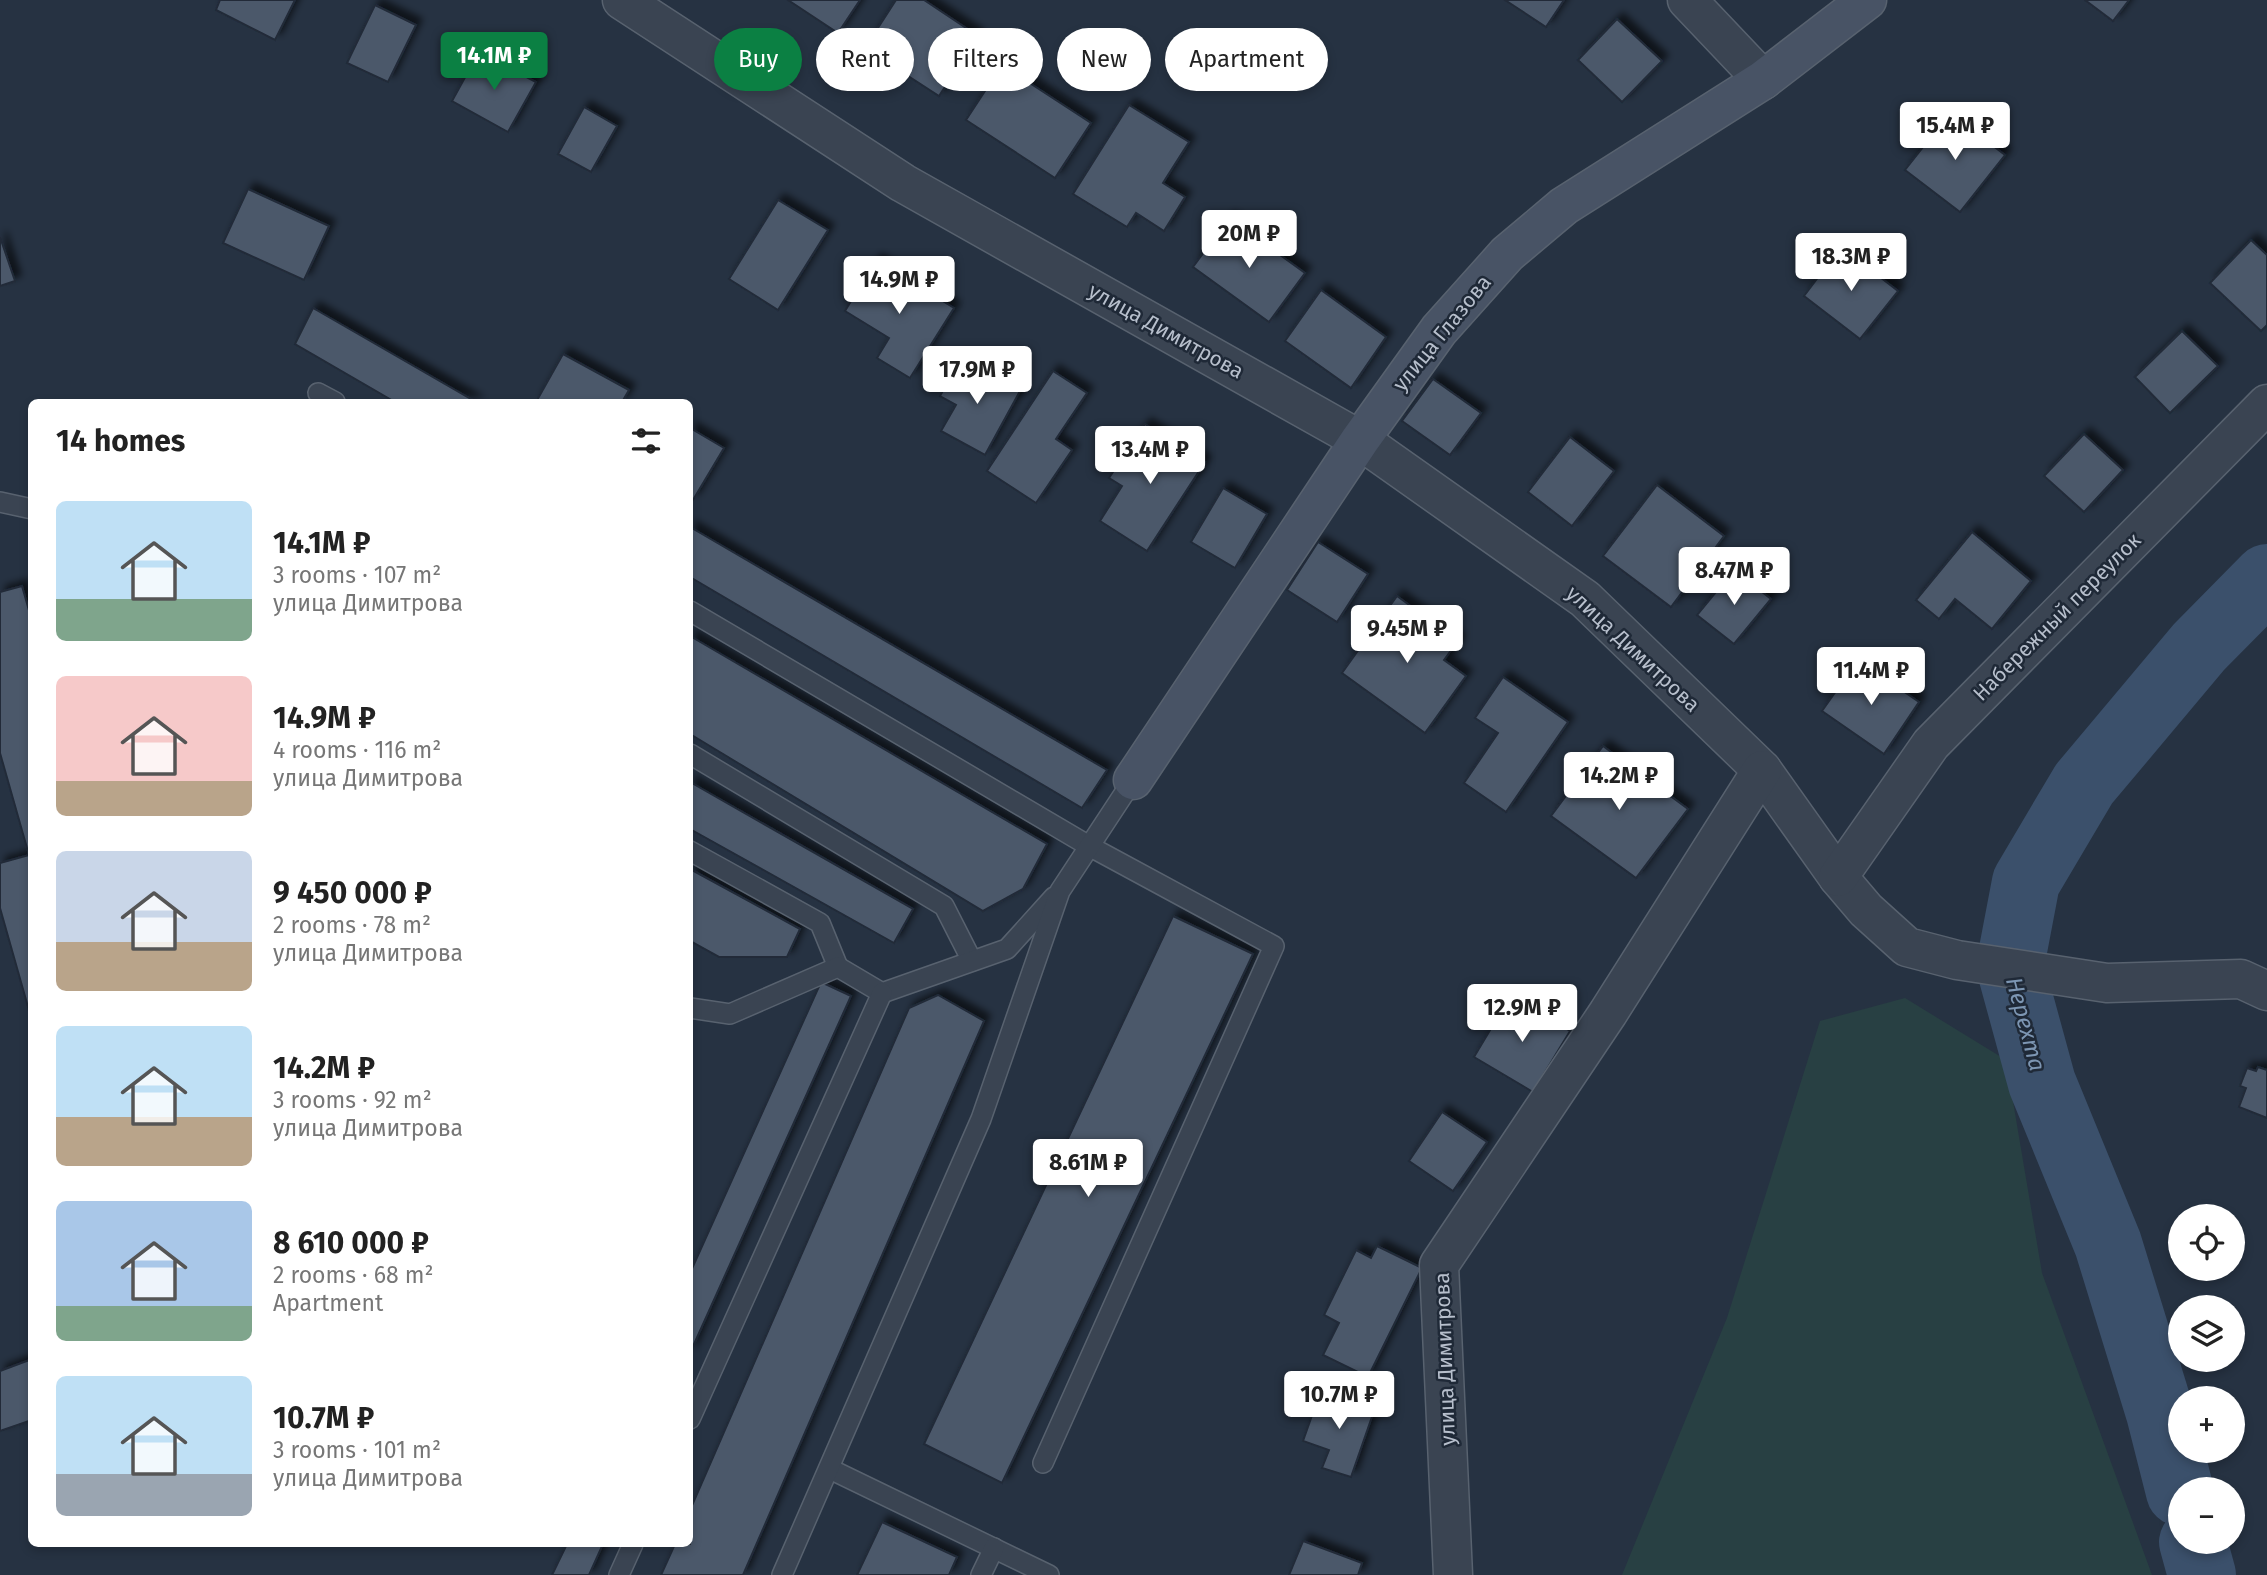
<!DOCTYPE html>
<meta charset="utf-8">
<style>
:root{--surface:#fff;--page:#f6f6f6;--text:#222;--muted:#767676;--accent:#0b8043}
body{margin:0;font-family:"Fira Sans",sans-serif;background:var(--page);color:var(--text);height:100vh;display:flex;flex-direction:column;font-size:26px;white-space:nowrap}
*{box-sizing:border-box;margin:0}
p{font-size:23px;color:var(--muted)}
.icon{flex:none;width:38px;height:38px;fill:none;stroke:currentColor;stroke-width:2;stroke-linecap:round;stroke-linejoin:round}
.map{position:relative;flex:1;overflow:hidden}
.details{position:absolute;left:28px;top:399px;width:665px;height:1148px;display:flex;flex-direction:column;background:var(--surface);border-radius:10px;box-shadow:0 4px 10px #0003}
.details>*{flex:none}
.banner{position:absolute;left:714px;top:28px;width:665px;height:63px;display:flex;gap:14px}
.buttons{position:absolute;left:2168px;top:1204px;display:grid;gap:14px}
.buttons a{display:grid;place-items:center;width:77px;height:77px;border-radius:50%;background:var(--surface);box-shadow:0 4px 10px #0003;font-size:35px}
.price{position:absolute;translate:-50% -60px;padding:0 16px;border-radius:7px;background:#fff;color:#222;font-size:23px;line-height:46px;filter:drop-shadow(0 2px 4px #0008)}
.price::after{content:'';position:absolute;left:50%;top:42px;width:21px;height:16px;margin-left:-10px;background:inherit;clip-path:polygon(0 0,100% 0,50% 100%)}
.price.active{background:var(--accent);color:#fff}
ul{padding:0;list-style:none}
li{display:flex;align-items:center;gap:21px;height:175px;padding:0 28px}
li span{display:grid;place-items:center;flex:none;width:196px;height:140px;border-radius:10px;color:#555}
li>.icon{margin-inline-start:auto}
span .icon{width:84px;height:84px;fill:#fffc;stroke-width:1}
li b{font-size:30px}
h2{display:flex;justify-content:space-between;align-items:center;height:84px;padding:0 28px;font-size:30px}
.tag{padding:0 24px;border-radius:32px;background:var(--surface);box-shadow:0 4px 10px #0003;font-size:24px;line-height:63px}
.tag.active{background:var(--accent);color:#fff}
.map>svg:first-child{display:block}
.green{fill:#284043}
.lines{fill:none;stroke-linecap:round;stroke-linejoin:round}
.river{stroke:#3b506b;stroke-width:68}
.building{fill:#4c596b;stroke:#212b39;stroke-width:2;filter:url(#shadow)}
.lane-casing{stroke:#58626f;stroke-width:22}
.street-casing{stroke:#58626f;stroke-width:41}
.secondary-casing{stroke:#58626f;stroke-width:41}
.lane{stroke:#3a4452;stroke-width:19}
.street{stroke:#3a4452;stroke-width:38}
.secondary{stroke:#485365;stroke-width:38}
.labels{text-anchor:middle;stroke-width:5;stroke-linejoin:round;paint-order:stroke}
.street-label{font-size:21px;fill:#b7bfcc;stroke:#1f2937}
.water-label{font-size:23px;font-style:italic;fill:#7d96b3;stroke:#1f2937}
</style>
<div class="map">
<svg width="2267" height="1575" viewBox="0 0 2267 1575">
<defs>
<filter id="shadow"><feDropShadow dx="6" dy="-6" stdDeviation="3.5" flood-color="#0009"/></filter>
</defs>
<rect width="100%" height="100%" fill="#263242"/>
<path class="green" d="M1905 998 2006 1060 2042 1273 2152 1575H1622L1727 1318 1820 1021Z"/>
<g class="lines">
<g class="river">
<path d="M2180 1492 2160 1413 2108 1244 2042 1083 2010 966 2026 882 2084 784 2199 647 2267 578"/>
<path d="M2193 1542 2202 1575"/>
</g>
</g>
<g class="building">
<path d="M220 0H295L275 40 216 10Z"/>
<path d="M788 0H860L838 33Z"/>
<path d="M896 0H924L978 36 939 96 865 48Z"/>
<path d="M1505 0H1564L1546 27Z"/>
<path d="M2085 0H2129L2113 21Z"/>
<path d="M375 5 416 25 388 82 347 63Z"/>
<path d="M1617 19 1662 61 1622 102 1578 60Z"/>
<path d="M479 52 536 82 508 132 452 101Z"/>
<path d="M1002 65 1091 123 1055 178 966 120Z"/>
<path d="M1129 105 1189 142 1163 183 1185 197 1164 231 1136 213 1127 227 1073 194Z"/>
<path d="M584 107 617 126 591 172 558 154Z"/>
<path d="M1950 113 2005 155 1960 212 1905 170Z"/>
<path d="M248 189 329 226 304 280 223 243Z"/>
<path d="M778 200 828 230 778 310 729 279Z"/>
<path d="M1229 218 1305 273 1269 322 1193 267Z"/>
<path d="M0 237 15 281 0 286Z"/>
<path d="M2251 240 2267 255V325L2261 331 2210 283Z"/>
<path d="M1841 247 1898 291 1860 339 1804 296Z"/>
<path d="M876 260 954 308 910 378 877 358 889 338 845 311Z"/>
<path d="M1321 290 1386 337 1351 388 1285 341Z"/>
<path d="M313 308 476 402H395L295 344Z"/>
<path d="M2182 331 2218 366 2170 413 2135 377Z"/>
<path d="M563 354 629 390 622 402H536Z"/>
<path d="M961 358 1020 391 985 455 941 431 956 405 940 396Z"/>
<path d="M1053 371 1087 393 1056 439 1072 450 1036 503 987 471Z"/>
<path d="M1433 379 1481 413 1450 455 1402 421Z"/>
<path d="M1145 424 1205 462 1147 551 1100 521 1122 486 1109 478Z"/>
<path d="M690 428 724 448 693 500 690 497Z"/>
<path d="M2084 434 2123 470 2084 512 2044 476Z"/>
<path d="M1570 437 1614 471 1572 526 1528 492Z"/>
<path d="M1657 485 1724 536 1671 607 1603 556Z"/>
<path d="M1223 488 1267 514 1235 568 1191 542Z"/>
<path d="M690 527 1107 770 1082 808 690 577Z"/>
<path d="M1972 532 2031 581 1992 629 1955 599 1939 619 1916 600Z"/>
<path d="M1318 542 1368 574 1337 622 1287 590Z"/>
<path d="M1734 570 1771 599 1734 644 1697 615Z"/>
<path d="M22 586 32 621V1021L0 908V863L29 855 0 753V592Z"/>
<path d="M1397 596 1458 641 1444 660 1466 676 1425 733 1342 673Z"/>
<path d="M690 636 1047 844 1023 889 983 911 690 734Z"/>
<path d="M1858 660 1919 702 1884 754 1822 711Z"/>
<path d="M1503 677 1568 722 1506 812 1464 783 1498 733 1475 718Z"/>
<path d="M1603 746 1688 809 1636 878 1551 816Z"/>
<path d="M690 782 913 909 894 943 690 829Z"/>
<path d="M690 869 800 929 787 957H719L690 941Z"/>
<path d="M1173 916 1253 954 1002 1483 924 1444Z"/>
<path d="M821 982 851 996 690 1353V1273Z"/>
<path d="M938 995 984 1021 743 1575H661L675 1544H690V1510L909 1008Z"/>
<path d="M1511 995 1570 1031 1533 1092 1474 1057Z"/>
<path d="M2258 1067 2267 1070V1118L2239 1107 2246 1088 2240 1086 2247 1068 2256 1071Z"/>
<path d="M1442 1112 1487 1142 1453 1191 1409 1161Z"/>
<path d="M1377 1246 1422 1268 1368 1377 1323 1355 1339 1323 1324 1315 1356 1250 1371 1258Z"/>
<path d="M32 1359V1420L0 1431V1371Z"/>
<path d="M1321 1390 1375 1408 1351 1477 1322 1468 1329 1450 1303 1441Z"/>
<path d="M882 1522 957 1557 949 1575H857Z"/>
<path d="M1303 1541 1362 1563 1358 1575H1289Z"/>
<path d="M567 1544H603L589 1575H552Z"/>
</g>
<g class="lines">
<g class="lane-casing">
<g id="lane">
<path d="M318 393 335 402"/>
<path d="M0 502 32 509"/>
<path d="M690 611 1089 846 1274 946 1043 1463"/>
<path d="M690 754 944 906 972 961"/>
<path d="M690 851 820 923 838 967"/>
<path d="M690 1008 730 1014 838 967 882 993 1007 949 1054 897"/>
<path d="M690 1419 882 993"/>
<path d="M830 1469 1049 1575"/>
<path d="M619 1575 633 1544"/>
<path d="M782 1575 981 1119 1060 891 1133 780"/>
<path d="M981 1575 994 1548"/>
</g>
</g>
<g class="street-casing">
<g id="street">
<path d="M622 0 903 183 1360 440 1585 599 1762 770 1838 877 1866 910 1907 947 1957 960 2107 983 2241 979 2267 991"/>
<path d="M1687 0 1763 80"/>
<path d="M1838 877 1931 744 2267 404"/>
<path d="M1453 1575 1439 1265 1608 1013 1762 770"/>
</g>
</g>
<g class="secondary-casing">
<path id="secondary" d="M1133 780 1360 440 1439 330 1507 254 1564 206 1763 80 1867 0"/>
</g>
<use href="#lane" class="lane"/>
<use href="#street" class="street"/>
<use href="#secondary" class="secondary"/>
</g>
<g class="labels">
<g class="street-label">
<text transform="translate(1166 331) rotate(29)" y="7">улица Димитрова</text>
<text transform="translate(1442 333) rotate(-51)" y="7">улица Глазова</text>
<text transform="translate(2057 617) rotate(-45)" y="7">Набережный переулок</text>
<text transform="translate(1633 649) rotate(43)" y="7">улица Димитрова</text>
<text transform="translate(1445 1359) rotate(-92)" y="7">улица Димитрова</text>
</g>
<g class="water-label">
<text transform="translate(2026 1024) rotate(75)" y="8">Нерехта</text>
</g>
</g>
</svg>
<div class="buttons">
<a><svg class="icon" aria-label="locate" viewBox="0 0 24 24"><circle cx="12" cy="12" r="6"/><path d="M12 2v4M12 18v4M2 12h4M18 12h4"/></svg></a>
<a><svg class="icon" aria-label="layers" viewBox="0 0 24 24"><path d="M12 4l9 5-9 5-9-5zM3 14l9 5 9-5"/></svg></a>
<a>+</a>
<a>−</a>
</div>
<b class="price active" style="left:494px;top:92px">14.1M ₽</b>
<b class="price" style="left:1955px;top:162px">15.4M ₽</b>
<b class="price" style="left:1249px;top:270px">20M ₽</b>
<b class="price" style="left:1851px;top:293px">18.3M ₽</b>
<b class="price" style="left:899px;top:316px">14.9M ₽</b>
<b class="price" style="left:977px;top:406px">17.9M ₽</b>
<b class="price" style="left:1150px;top:486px">13.4M ₽</b>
<b class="price" style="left:1734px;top:607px">8.47M ₽</b>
<b class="price" style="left:1407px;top:665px">9.45M ₽</b>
<b class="price" style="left:1871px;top:707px">11.4M ₽</b>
<b class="price" style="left:1619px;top:812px">14.2M ₽</b>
<b class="price" style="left:1522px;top:1044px">12.9M ₽</b>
<b class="price" style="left:1088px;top:1199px">8.61M ₽</b>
<b class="price" style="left:1339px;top:1431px">10.7M ₽</b>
<div class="banner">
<a class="tag active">Buy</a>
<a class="tag">Rent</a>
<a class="tag">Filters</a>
<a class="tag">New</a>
<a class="tag">Apartment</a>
</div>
<section class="details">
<h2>14 homes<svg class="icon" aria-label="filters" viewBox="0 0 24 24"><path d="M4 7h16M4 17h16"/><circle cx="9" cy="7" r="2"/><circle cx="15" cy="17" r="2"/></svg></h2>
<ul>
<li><span style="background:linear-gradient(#bfe0f5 70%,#7fa58c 0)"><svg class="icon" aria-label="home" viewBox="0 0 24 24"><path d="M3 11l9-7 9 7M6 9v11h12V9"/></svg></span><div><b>14.1M ₽</b><p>3 rooms · 107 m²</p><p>улица Димитрова</p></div></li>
<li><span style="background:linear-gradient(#f6c9c9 75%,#b9a48a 0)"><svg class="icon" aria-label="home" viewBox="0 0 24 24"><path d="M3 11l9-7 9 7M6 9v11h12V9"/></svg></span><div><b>14.9M ₽</b><p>4 rooms · 116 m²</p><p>улица Димитрова</p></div></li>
<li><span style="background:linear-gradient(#c9d6e8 65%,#b9a48a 0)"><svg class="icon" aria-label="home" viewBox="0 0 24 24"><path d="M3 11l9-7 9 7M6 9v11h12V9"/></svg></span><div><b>9 450 000 ₽</b><p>2 rooms · 78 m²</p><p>улица Димитрова</p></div></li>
<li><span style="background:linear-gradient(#bfe0f5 65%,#b9a48a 0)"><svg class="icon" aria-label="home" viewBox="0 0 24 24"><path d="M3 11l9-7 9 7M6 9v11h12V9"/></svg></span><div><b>14.2M ₽</b><p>3 rooms · 92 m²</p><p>улица Димитрова</p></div></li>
<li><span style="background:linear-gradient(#a9c7e8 75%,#7fa58c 0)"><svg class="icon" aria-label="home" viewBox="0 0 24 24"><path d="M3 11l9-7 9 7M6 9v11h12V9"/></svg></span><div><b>8 610 000 ₽</b><p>2 rooms · 68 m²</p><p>Apartment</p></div></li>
<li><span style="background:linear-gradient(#bfe0f5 70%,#9aa5b1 0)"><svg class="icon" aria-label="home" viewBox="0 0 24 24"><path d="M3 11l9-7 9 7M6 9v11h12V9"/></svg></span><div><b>10.7M ₽</b><p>3 rooms · 101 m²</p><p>улица Димитрова</p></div></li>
</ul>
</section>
</div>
